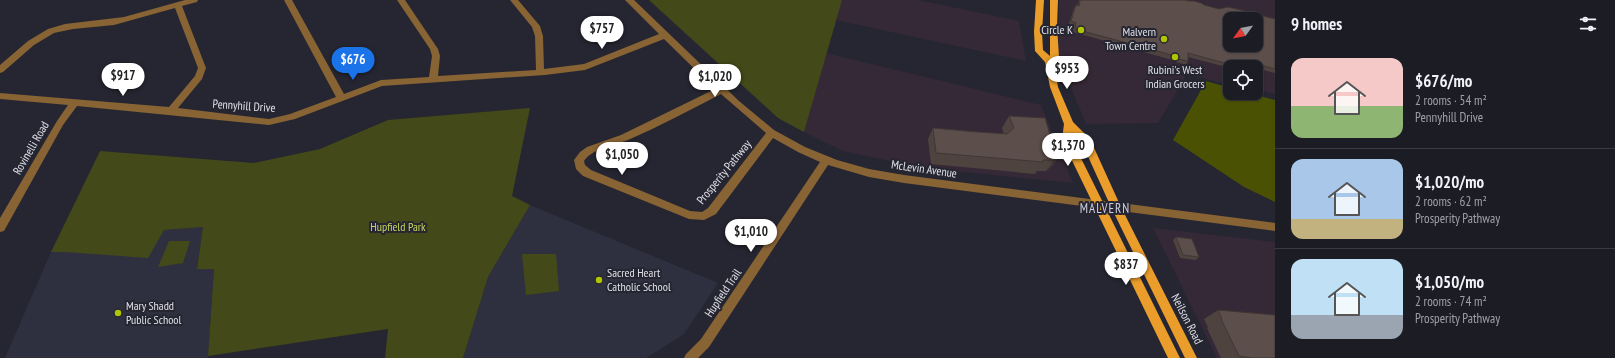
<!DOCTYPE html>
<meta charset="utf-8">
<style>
:root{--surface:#1c1c25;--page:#292932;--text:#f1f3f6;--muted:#a0a1a7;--line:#3a3a42;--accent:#1a73e8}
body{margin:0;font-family:"PT Sans Narrow",sans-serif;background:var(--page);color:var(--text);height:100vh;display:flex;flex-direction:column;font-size:15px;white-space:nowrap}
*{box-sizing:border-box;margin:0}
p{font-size:13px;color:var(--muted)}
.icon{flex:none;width:22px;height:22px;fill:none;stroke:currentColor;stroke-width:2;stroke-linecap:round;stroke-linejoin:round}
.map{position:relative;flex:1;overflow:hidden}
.sheet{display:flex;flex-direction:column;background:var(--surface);width:340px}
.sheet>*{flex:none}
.needle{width:26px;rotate:237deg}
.tools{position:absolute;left:1223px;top:12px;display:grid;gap:8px}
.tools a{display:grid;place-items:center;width:40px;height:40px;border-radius:8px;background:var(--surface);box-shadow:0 1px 3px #0004,0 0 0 1px var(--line);font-size:20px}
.price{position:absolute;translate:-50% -34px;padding:0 9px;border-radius:14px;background:#fff;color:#222;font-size:13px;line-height:26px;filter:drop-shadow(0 1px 2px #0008)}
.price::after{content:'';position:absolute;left:50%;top:24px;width:12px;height:9px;margin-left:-6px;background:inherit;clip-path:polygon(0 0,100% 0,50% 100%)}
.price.on{background:var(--accent);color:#fff}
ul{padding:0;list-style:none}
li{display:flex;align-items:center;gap:12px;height:100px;padding:0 16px}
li+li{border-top:1px solid var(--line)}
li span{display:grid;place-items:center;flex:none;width:112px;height:80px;border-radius:12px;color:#555}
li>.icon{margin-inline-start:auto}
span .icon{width:48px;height:48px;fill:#fffc;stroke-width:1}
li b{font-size:17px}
h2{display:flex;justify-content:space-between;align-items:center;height:48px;padding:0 16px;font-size:17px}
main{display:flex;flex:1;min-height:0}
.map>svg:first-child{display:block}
.commercial{fill:#362937;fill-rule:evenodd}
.built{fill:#2f303f}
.green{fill:#434919}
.forest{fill:#4a5102}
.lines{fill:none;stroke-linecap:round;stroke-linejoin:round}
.minor{fill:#886334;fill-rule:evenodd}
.major{fill:#ea9d2b;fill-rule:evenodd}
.wall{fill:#4f4340}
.shaded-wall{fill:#403734}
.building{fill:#5c4e4a;stroke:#403734;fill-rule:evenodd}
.poi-dot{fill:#b0c502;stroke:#252631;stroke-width:1.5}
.labels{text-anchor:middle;stroke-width:4;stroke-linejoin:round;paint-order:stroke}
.poi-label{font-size:12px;fill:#dfe0e7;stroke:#252631;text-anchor:end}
.street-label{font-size:12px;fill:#dfe0e7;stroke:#252631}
.park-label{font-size:12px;fill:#c9d75e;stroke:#252631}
.neighbourhood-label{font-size:13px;letter-spacing:1px;fill:#cecfde;stroke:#252631}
</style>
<main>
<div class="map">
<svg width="1275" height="358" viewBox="0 0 1275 358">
<rect width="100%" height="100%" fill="#252631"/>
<g class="commercial">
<path d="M841 0H918L1019 21 1026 61 836 20Z"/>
<path d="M1059 0H1275V94L1256 89V67H1230V84L1217 82 1187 74 1158 123 1086 124 1058 56ZM1230 19H1256V45H1230Z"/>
<path d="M826 53 1041 105 1073 183 923 168 843 151 804 132Z"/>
<path d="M1153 228 1275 242V358H1217Z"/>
</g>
<g class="built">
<path d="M530 205 718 283 684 334 646 358H463L488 277Z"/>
<path d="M203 227 197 268 214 269 208 358H5L51 252H66L164 230Z"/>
</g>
<g class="green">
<path d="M649 0H842L804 132 778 118Z"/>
<path d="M530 108 512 196 530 205 488 277 463 358H385L388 329 208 356 214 269H197L203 227 164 230 148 258 66 252H51L100 151 254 163 320 149 388 120Z"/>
<path d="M169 241H190L183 263 158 267Z"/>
<path d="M522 254H556L559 291 526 295Z"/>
</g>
<path class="forest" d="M1206 81 1230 88V93H1249L1275 100V202L1244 187 1173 140Z"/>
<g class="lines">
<path class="minor" d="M185 0H198L197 2 182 6 206 68 202 79 178 108 269 119 290 114 336 97 284 0H292L344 94 381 80 429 77 432 56 430 49 397 0H405L438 49 440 56 438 76 536 70 535 36 532 27 510 0H518L540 26 543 36 544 69 584 64 659 34 625 0H634L739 101 774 130 805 147 837 160 869 169 904 175 1275 223V231L904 183 869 177 828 165 709 347 698 358H684L686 354 701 339 820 162 798 152 773 138 716 214 704 220 689 219 583 176 576 169 574 160 580 152 587 147 621 135 715 89 664 39 585 70 545 75 382 86 295 119 269 125 77 106 63 125 4 231 0 232V218L57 121 68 105 0 99V93L169 107 195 76 198 68 175 8 114 25 73 29 54 33 34 45 3 72 0 73V65L28 41 48 29 65 24 124 17ZM721 94 766 133 708 208 702 212 690 211 591 170 585 165 584 161C594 147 614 146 628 140 660 126 690 110 721 94Z"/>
<path class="major" d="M1036 0H1044L1042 32 1043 50 1050 56V0H1058L1057 26 1059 57 1054 62 1058 87 1073 122 1090 139 1121 207 1197 358H1185L1111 207 1081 141 1073 133 1072 140 1180 358H1168L1062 140 1064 124 1050 87 1045 62 1035 51 1034 32Z"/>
</g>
<g class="wall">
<path d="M1079 0H1184L1219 9 1258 16 1275 19V73L1256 68V67H1230V68L1188 57V61L1186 65 1176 62V61L1073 32 1074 26 1069 24 1074 8 1076 5H1078Z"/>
<path d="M1009 116 1051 138 1061 154 1053 165 1046 171H1037L1035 174 931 164 928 139 933 128 977 132 1004 134 1002 128Z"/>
<path d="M1176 237 1199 257 1196 260 1180 258 1173 240Z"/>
<path d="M1218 310 1275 358H1221L1207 328 1208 327 1204 319Z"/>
</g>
<path class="shaded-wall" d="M1061 154 1053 165 1046 171 1054 160Z"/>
<g class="building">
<path d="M1080 0H1184L1189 1H1194L1201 3 1204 5 1219 9 1228 7 1254 13 1258 16H1263L1275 19V69L1253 63V67H1239L1188 53V61L1178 59 1179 57 1075 29 1076 23 1071 21 1076 5 1079 6ZM1230 19H1256V45H1230Z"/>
<path d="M1009 116 1045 118 1051 138H1055L1061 154 1054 160H1043V162L936 153 933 128 977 132 1007 134 1014 128Z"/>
<path d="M1176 237 1192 239 1199 257 1183 255Z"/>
<path d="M1218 310 1275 315V358H1251L1239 356 1221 319H1222Z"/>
</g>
<g class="poi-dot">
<circle cx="1081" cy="30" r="4"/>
<circle cx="1164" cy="39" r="4"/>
<circle cx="1175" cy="57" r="4"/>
<circle cx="599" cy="280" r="4"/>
<circle cx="118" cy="313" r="4"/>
</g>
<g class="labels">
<g class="poi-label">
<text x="1073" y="34">Circle K</text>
<text x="1156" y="36">Malvern<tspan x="1156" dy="14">Town Centre</tspan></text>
<text x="1175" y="74" text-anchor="middle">Rubini's West<tspan x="1175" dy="14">Indian Grocers</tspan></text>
<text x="607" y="277" text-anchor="start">Sacred Heart<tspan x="607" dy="14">Catholic School</tspan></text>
<text x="126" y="310" text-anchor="start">Mary Shadd<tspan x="126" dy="14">Public School</tspan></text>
</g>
<g class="street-label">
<text transform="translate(244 106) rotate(4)" y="4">Pennyhill Drive</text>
<text transform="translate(31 148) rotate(-60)" y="4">Rovinelli Road</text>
<text transform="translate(924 169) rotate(8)" y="4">McLevin Avenue</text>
<text transform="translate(724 172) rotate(-51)" y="4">Prosperity Pathway</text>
<text transform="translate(723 293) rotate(-56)" y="4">Hupfield Trail</text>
<text transform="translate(1187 319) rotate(63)" y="4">Neilson Road</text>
</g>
<g class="park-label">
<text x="398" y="231">Hupfield Park</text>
</g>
<g class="neighbourhood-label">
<text x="1105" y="213">MALVERN</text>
</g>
</g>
</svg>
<div class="tools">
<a><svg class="needle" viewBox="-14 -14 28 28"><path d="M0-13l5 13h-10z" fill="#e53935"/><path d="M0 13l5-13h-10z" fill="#a0a1a7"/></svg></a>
<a><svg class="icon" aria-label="locate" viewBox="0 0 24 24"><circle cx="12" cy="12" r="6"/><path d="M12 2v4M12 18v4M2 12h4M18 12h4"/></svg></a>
</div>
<b class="price" style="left:602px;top:50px">$757</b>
<b class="price on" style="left:353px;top:81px">$676</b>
<b class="price" style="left:1067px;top:90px">$953</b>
<b class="price" style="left:123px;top:97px">$917</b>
<b class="price" style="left:715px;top:98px">$1,020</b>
<b class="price" style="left:1068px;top:167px">$1,370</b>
<b class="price" style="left:622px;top:176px">$1,050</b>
<b class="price" style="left:751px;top:253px">$1,010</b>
<b class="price" style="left:1126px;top:286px">$837</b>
</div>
<section class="sheet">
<h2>9 homes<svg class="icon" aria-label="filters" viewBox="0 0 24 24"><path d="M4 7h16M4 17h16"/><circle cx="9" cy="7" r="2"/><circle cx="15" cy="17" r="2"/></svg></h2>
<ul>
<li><span style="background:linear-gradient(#f6c9c9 60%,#8fb573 0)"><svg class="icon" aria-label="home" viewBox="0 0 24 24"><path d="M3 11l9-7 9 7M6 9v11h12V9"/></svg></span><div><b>$676/mo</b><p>2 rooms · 54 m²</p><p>Pennyhill Drive</p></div></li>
<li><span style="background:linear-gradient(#a9c7e8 75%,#c2b280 0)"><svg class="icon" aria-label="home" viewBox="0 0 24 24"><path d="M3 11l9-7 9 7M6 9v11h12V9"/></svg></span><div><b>$1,020/mo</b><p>2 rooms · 62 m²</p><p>Prosperity Pathway</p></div></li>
<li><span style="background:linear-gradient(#bfe0f5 70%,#9aa5b1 0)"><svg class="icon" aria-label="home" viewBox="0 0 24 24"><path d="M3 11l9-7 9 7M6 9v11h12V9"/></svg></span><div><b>$1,050/mo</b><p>2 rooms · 74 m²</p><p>Prosperity Pathway</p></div></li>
</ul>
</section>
</main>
